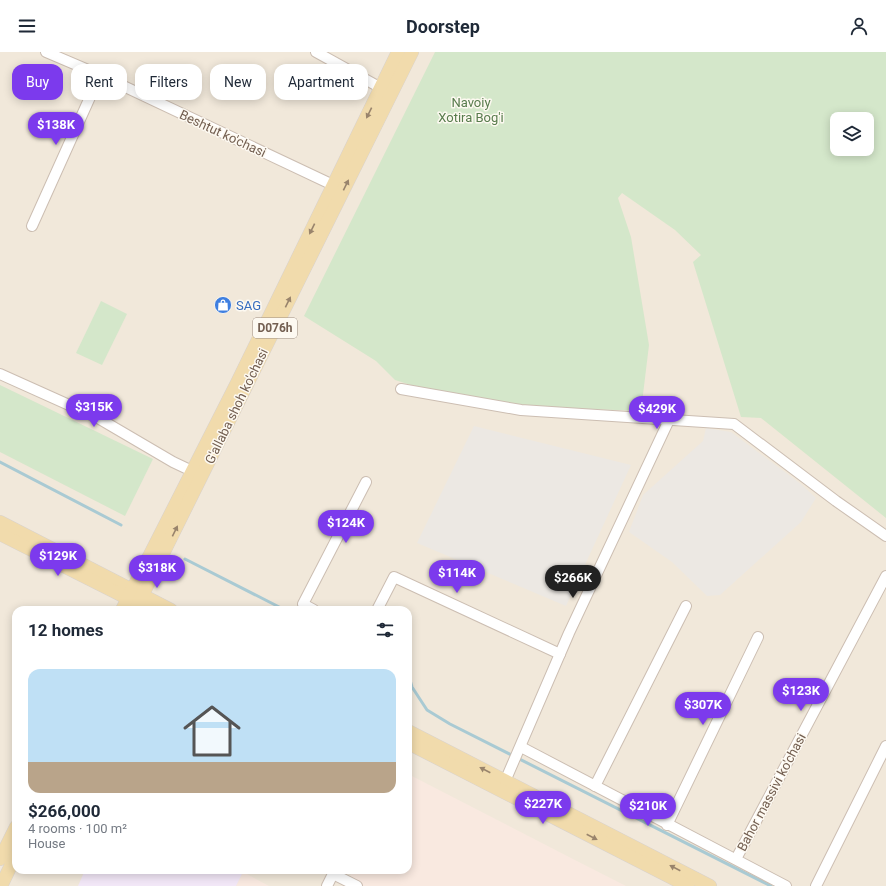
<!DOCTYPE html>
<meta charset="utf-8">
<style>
:root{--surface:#fff;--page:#f6f6f7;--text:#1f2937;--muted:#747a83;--accent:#7c3aed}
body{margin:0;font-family:Roboto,sans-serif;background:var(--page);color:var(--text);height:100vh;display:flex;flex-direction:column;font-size:15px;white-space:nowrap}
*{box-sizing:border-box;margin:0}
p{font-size:13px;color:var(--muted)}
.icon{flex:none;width:22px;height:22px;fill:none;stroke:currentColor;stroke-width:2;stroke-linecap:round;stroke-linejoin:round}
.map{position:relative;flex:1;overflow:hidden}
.details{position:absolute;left:12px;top:554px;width:400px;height:268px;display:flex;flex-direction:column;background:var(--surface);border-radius:12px;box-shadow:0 2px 10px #0003}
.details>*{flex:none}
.guide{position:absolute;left:12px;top:12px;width:400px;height:36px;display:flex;gap:8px}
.tools{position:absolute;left:830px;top:60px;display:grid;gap:8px}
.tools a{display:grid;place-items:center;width:44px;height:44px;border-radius:8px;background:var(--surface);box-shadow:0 2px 10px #0003;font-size:20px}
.price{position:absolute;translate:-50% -34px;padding:0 9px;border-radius:14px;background:var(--accent);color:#fff;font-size:13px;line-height:26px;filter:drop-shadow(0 1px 2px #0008)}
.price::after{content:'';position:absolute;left:50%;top:24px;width:12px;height:9px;margin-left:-6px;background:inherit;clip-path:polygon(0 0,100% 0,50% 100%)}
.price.current{background:#222;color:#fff}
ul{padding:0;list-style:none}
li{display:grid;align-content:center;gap:8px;height:212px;padding:0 16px}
li span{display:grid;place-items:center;height:124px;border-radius:12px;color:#555}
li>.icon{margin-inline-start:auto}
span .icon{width:72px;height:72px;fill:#fffc;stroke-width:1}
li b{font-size:17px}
h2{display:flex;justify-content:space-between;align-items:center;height:48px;padding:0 16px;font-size:17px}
.pill{padding:0 14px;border-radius:12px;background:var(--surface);box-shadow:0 2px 10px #0003;font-size:14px;line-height:36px}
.pill.current{background:var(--accent);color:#fff}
header{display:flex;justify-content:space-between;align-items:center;height:52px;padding:0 16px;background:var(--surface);font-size:18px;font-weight:700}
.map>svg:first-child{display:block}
.residential{fill:#f1e8da;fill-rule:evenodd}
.commercial{fill:#f9e9e0}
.industrial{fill:#ece8e3}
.education{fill:#f2e7f7}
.green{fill:#d4e7ca;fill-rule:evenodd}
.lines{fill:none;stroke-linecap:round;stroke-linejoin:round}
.stream{stroke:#a9cad3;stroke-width:3}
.minor-casing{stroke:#ccbeb2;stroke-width:12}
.major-casing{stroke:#d8d2ce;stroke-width:14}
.minor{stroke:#fff;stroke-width:10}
.major{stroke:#f1dbac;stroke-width:13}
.oneway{fill:#99846c}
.labels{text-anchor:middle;stroke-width:3;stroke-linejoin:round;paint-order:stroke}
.shield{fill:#fdf9f1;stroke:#9c8d81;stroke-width:1}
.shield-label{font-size:12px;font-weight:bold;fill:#735f51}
.park-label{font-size:13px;fill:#587c4d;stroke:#fdf9f1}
.street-label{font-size:13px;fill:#735f51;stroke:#fdf9f1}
.shop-label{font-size:13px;fill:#366cbe;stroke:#fdf9f1;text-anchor:start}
</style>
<header><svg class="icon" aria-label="menu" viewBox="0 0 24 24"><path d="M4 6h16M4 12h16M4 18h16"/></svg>Doorstep<svg class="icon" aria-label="person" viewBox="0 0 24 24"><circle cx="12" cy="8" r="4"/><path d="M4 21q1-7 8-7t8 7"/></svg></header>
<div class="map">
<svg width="886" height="834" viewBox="0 0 886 834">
<rect width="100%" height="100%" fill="#faf5eb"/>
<path class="residential" d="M0 0H886V834H0ZM837 67H867V97H837ZM16 558H408V818H16Z"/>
<g class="commercial">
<path d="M408 722 571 806 626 834H345L353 818H408Z"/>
<path d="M243 820 269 834H236Z"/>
</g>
<g class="industrial">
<path d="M474 374 631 413 566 554 417 491Z"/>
<path d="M706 376 731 380 801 432 816 446 801 470 720 543 707 544 672 510 629 480 643 443 703 389Z"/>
</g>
<path class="education" d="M85 818H239L243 820 236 834H78Z"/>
<g class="green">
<path d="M435 0H886V466L761 366 741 365 693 210 701 203 675 178 622 141 618 146 631 185 649 293 641 359 513 354 411 333 395 328 376 309 304 264ZM837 67H867V97H837Z"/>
<path d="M101 249 127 262 102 313 76 301Z"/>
<path d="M0 333 153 407 125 464 0 400Z"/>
</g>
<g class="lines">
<g class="stream">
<path d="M0 410 121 473"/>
<path d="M185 507 285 558"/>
<path d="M408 621 412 635 427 658 450 672 771 834"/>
</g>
<g class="minor-casing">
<g id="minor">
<path d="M46 0 100 23 333 133"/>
<path d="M316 0 381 36"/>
<path d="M32 174 100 23"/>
<path d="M0 322 98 366 173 410 192 419"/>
<path d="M401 337 521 358 734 372 836 449 886 484"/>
<path d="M314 558 303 552 366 430"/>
<path d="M377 558 394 525 560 602"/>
<path d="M521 695 786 834"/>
<path d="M503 734 569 581 669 368"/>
<path d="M595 734 686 554"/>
<path d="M667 773 758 585"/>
<path d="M736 807 886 524"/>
<path d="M333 822 357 834"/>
<path d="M327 834 335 818"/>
<path d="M816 834 886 694"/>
</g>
</g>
<g class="major-casing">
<g id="major">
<path d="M0 470 171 558"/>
<path d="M0 482 151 558"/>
<path d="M122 558 237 331 398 0"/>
<path d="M135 558 412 0"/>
<path d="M408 679 710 834"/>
<path d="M408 691 688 834"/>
<path d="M0 807 16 775"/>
<path d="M1 834 16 803"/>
</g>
</g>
<use href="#minor" class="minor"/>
<use href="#major" class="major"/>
</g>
<defs><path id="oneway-solid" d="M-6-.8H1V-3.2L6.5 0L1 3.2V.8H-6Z"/></defs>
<g class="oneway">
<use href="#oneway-solid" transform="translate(369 61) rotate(116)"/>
<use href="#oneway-solid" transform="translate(346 133) rotate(-64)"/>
<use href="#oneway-solid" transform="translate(312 177) rotate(116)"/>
<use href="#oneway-solid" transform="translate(288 250) rotate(-64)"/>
<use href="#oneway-solid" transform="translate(175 479) rotate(-64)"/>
<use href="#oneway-solid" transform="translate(485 718) rotate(-153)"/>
<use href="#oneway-solid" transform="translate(592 785) rotate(27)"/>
<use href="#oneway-solid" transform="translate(675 816) rotate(-153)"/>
</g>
<defs>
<g id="shop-disc" transform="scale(0.9)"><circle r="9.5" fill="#3f7fe0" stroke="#fdf9f1"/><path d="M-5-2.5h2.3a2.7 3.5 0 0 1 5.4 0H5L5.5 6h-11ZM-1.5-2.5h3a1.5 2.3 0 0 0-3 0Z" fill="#fff"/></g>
</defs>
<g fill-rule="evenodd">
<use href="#shop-disc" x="223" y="253"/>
</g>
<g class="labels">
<rect class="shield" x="253" y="266" width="44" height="20" rx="3"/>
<g class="shield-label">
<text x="275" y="280">D076h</text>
</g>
<g class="park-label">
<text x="471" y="55">Navoiy<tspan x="471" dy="15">Xotira Bog'i</tspan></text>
</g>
<g class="street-label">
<text transform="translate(223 81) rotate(25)" y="5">Beshtut ko'chasi</text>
<text transform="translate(236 354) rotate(-64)" y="5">G'allaba shoh ko'chasi</text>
<text transform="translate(771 740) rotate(-62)" y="5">Bahor massivi ko'chasi</text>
</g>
<g class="shop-label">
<text x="236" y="258">SAG</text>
</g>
</g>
</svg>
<div class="tools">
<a><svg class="icon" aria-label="layers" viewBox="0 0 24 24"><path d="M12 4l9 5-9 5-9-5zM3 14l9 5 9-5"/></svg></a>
</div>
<b class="price" style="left:56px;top:94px">$138K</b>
<b class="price" style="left:94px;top:376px">$315K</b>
<b class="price" style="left:657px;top:378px">$429K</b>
<b class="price" style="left:346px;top:492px">$124K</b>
<b class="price" style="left:58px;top:525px">$129K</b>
<b class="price" style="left:157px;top:537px">$318K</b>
<b class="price" style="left:457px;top:542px">$114K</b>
<b class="price current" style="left:573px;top:547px">$266K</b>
<b class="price" style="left:801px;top:660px">$123K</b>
<b class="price" style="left:703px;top:674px">$307K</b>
<b class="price" style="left:543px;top:773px">$227K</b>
<b class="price" style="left:648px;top:775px">$210K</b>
<div class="guide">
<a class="pill current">Buy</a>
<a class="pill">Rent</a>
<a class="pill">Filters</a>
<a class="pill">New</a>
<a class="pill">Apartment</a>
</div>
<section class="details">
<h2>12 homes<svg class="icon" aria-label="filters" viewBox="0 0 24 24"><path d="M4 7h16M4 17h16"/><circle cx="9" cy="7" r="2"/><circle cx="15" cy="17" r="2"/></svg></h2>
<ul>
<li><span style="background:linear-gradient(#bfe0f5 75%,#b9a48a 0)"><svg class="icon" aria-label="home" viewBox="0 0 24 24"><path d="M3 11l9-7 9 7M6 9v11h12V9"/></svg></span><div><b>$266,000</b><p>4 rooms · 100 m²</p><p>House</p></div></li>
</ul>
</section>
</div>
